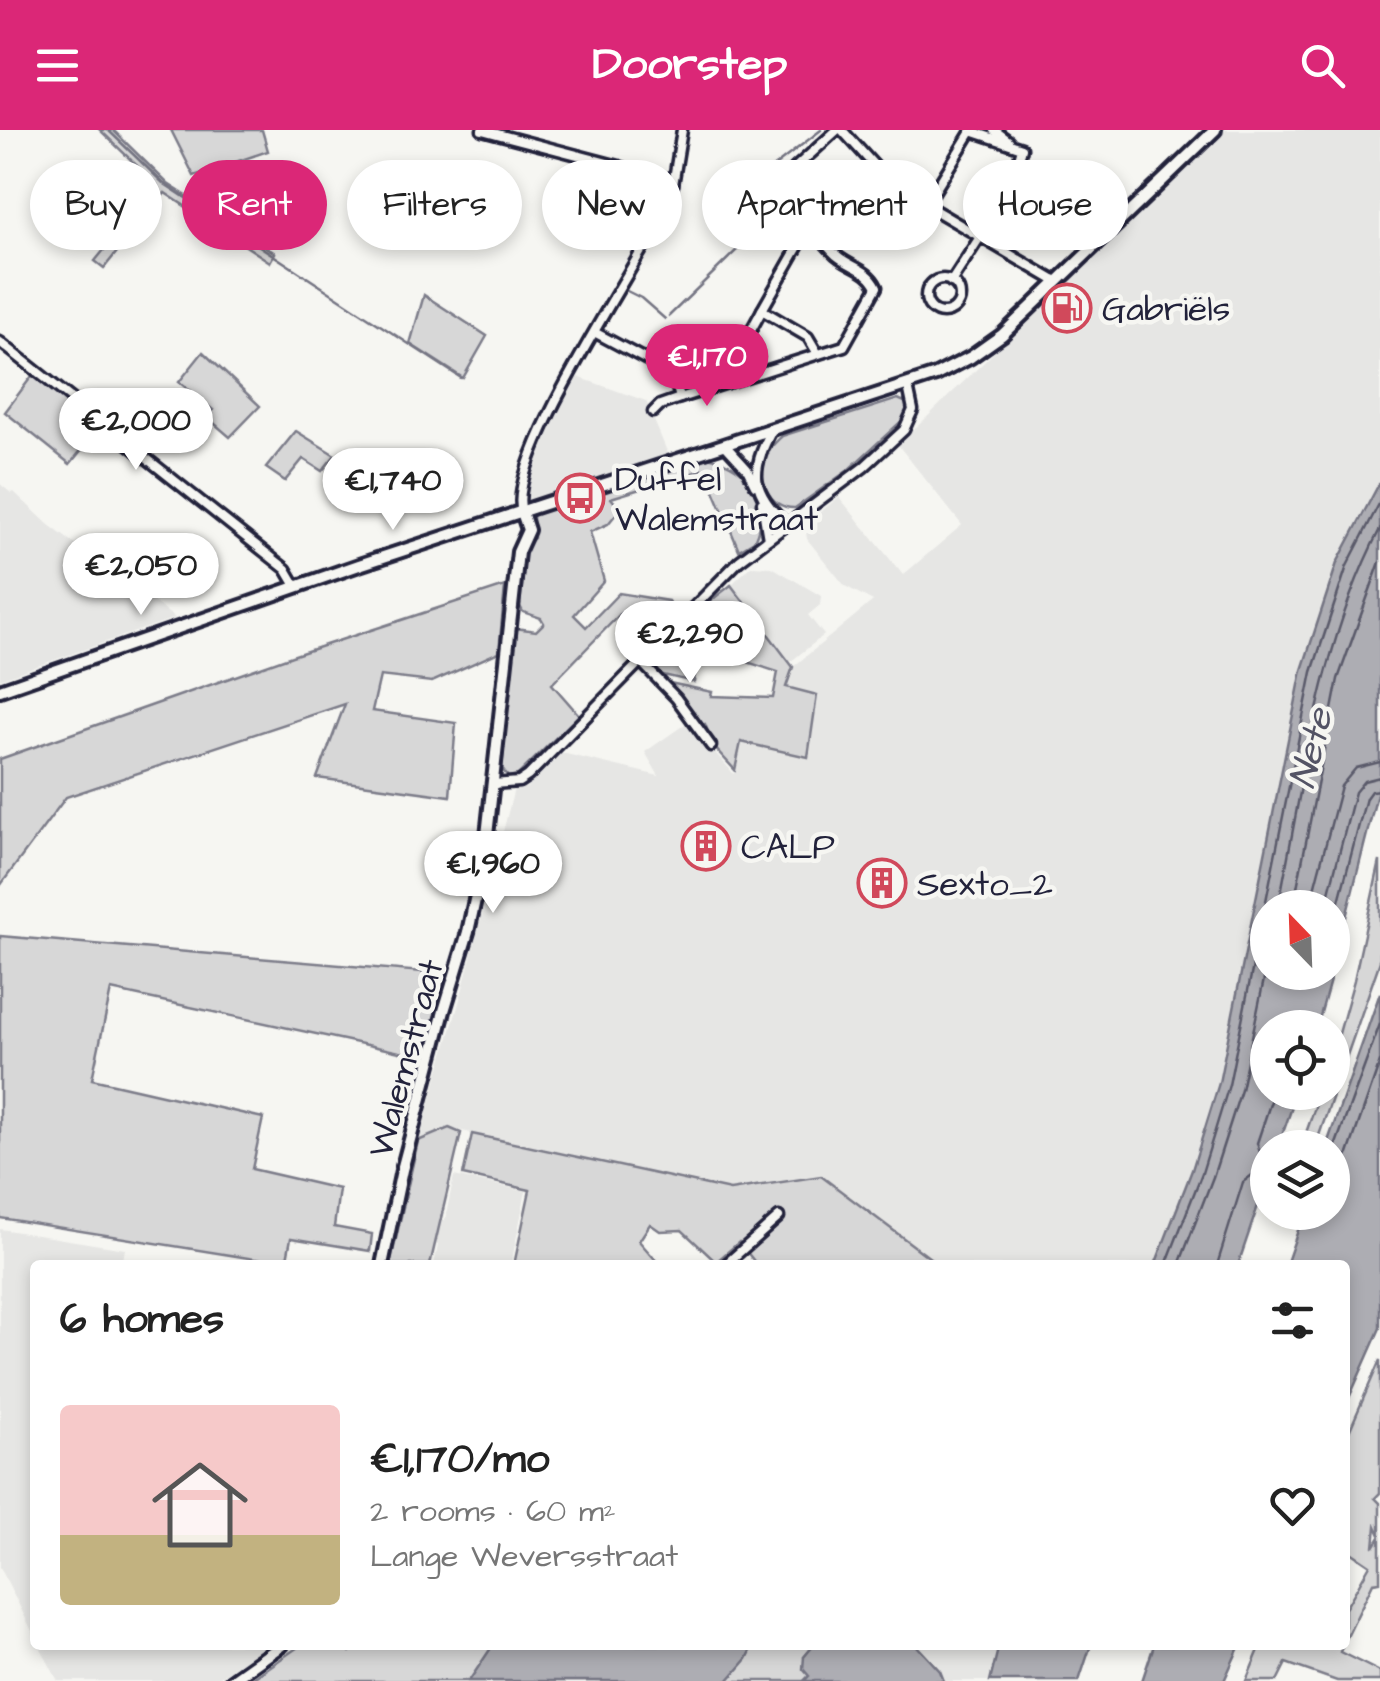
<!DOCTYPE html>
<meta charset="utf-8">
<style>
:root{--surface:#fff;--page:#f6f6f6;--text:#222;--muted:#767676;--line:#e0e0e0;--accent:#db2777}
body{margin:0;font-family:"Architects Daughter",sans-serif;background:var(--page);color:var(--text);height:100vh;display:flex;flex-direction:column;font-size:38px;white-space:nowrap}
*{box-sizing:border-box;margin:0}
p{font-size:32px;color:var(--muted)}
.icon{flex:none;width:55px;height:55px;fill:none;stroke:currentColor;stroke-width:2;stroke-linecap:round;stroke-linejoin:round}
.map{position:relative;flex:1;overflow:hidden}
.details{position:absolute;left:30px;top:1130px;width:1320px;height:390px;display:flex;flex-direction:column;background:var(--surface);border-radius:10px;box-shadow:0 5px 15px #0003}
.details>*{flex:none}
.guide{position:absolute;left:30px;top:30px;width:1320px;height:90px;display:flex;gap:20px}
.needle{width:65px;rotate:337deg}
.controls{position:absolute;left:1250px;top:760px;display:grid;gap:20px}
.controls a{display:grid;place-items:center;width:100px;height:100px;border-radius:50%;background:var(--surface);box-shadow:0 5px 15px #0003;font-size:50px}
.price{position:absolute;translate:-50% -85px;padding:0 22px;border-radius:35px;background:#fff;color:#222;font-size:32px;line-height:65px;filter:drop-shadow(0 2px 5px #0008)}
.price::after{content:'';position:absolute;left:50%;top:60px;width:30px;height:22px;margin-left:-15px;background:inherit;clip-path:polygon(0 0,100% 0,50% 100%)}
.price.active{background:var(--accent);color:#fff}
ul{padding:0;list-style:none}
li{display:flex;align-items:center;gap:30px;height:250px;padding:0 30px}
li+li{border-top:2px solid var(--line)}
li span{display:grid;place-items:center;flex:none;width:280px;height:200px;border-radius:10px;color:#555}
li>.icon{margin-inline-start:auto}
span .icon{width:120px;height:120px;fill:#fffc;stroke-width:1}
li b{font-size:42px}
h2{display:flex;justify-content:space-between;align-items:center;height:120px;padding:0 30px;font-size:42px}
.chip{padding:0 35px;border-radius:45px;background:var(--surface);box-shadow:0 5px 15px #0003;font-size:35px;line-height:90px}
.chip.active{background:var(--accent);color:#fff}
header{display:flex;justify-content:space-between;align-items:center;height:130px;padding:0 30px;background:var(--accent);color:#fff;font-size:45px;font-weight:800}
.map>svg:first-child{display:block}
.built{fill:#e6e6e4}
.green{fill:#d7d7d7;stroke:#7c7c89;stroke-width:2.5}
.water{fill:#adadb3;stroke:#757583;stroke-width:2.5}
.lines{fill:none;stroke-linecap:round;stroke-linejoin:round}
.shore{stroke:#5a5a6b;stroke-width:2.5}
.stream{stroke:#757583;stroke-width:2.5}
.minor-casing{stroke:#22223b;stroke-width:15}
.tertiary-casing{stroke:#22223b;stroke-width:18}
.minor{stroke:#f6f6f2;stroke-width:8}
.tertiary{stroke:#f6f6f2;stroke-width:10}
.labels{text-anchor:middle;stroke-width:9;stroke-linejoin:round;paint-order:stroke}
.poi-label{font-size:35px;fill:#22223b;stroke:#f6f6f2;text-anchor:start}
.street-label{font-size:35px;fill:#22223b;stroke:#f6f6f2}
.water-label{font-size:38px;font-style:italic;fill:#535365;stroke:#f6f6f2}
</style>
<header><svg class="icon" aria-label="menu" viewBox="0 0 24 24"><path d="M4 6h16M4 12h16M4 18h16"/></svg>Doorstep<svg class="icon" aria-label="search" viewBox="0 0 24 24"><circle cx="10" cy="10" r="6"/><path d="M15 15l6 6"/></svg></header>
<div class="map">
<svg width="1380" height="1551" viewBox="0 0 1380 1551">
<rect width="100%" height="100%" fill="#f6f6f2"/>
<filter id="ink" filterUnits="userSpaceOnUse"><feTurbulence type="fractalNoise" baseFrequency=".01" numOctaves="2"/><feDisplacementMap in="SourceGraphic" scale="20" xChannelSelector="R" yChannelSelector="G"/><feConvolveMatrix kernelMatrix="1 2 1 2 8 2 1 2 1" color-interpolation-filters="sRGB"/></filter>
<g filter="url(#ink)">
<g class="built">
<path d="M1225 0H1380V352L1302 539 1219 953 1192 1040 1155 1135H875L821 1046 730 1060 449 998 418 1011 459 873 514 659 526 658 562 623 659 646 645 622 688 592 734 644 741 612 786 557 793 537 873 471 845 456 807 409 805 394 839 367 903 445 962 395 898 315Z"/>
<path d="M575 246 646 271 668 324 530 370 523 363 540 312Z"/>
<path d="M0 354 11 363 14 362 49 395 175 488 0 549Z"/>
<path d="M751 436 772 437 821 466 820 475 808 485 824 505 790 532 731 455Z"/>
<path d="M454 1046 526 1061 511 1135H434L438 1115 426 1113 431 1088 445 1090Z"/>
<path d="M0 1099 125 1119 122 1135H35V1507L0 1437Z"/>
<path d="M39 1515H267L214 1551H58Z"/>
<path d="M916 1515H999L990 1551H944L940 1541Z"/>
</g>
<g class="green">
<path d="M100 0H113L168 54 275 123 270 132 165 63 104 138 95 131 157 55Z"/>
<path d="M171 0H262L268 21 194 46Z"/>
<path d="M424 165 487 206 463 248 410 214Z"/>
<path d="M203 222 260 276 230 307 208 288 213 280 179 252Z"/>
<path d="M35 242 101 296 70 334 5 282Z"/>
<path d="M898 269 907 273 906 287 847 341 795 378C768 379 756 347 766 325 770 317 776 312 782 306Z"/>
<path d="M296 301 335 325 322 341 303 329 285 351 266 338Z"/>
<path d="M708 327C749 336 773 370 754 411L739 420 705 339 611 368 620 379 608 394 590 402 604 451 574 485 586 497 619 463 668 471 677 484 638 524 634 519 645 506 621 483 552 554 579 585 518 645 508 647 502 639 515 498 536 501 544 493 541 488 523 482 520 476 526 415 534 408 533 386 543 379Z"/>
<path d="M731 455 793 537 786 557 817 565 808 627 741 612 735 640 714 617 705 594 701 595 665 552 712 562 711 566 773 568 778 542 704 518V508L695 500C696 478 715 468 731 455Z"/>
<path d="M505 456 499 522 432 552 380 546 372 581 456 593 450 666 317 648 345 574 66 667 0 756V629L292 526Z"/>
<path d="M692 503 699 512 694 552 659 544 651 538 682 504Z"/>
<path d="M1380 731V831L1315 1017H1301L1320 963 1332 962 1333 925 1354 850Z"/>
<path d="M0 806 447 844 423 927 111 860 92 949 263 988 252 1039 339 1059 334 1097 372 1104 370 1121 291 1108 286 1134 0 1088Z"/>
<path d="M449 998 461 1003 430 1135H390L418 1011Z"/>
<path d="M472 1004 730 1060 821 1046 934 1131 955 1135H757L739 1112 716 1132 682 1100 660 1101 650 1094 639 1111 660 1135H514L530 1060 463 1045Z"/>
<path d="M1380 1230V1363L1375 1368 1380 1373V1405L1376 1396 1374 1417 1380 1407V1452L1373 1453 1345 1511V1479L1370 1435 1348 1420 1345 1426V1311Z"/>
<path d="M301 1515H342L350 1522 359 1515H814L804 1527 809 1546 804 1551H249Z"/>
<path d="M1261 1515H1343L1340 1522 1380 1542V1551H1337L1286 1533 1277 1551H1246Z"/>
</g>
<g class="water">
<path d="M1380 352V652L1333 839 1332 778H1268V842L1332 843 1317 897 1268 898V962L1297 963 1278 1017 1268 1018 1267 1049 1238 1135H1155L1192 1040 1219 953 1302 540 1337 433Z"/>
<path d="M1380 863V1198L1345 1277V1135H1286L1304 1083 1332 1082V1018L1326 1017Z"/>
<path d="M493 1515H754L747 1529 728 1551H469Z"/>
<path d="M814 1515H916L940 1541 944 1551H804L809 1546 803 1539 804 1527Z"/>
<path d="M999 1515H1091L1079 1551H990Z"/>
<path d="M1154 1515H1240L1224 1551H1142Z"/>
</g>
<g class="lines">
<g class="shore">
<path d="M1278 778C1304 650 1319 516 1380 399"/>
<path d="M1293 778 1338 549 1380 432"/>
<path d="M1309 778 1341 656 1356 638 1380 632"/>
<path d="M1325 778 1355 662 1364 651 1380 647"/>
<path d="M1332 798 1366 668 1371 661 1380 660"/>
<path d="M1332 1025 1380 894"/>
<path d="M1332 1039 1348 1024 1380 932"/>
<path d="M1166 1135 1202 1043 1229 955 1312 542 1347 436 1380 372"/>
<path d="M1179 1135 1213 1047 1241 960 1268 830"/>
<path d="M1217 1135 1243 1052 1264 1036 1257 1013 1274 962"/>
</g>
<g class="stream">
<path d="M108 0 163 53 461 248"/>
<path d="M627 161 641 168 665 189"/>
<path d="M669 186 741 116 754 52 821 0"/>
</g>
<g class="minor-casing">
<g id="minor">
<path d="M482 0 619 36 673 55"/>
<path d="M842 0 892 55 1057 152"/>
<path d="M994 0 1009 11"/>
<path d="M971 1 1022 18 1011 58"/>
<path d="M926 75 972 0"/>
<circle cx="943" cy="166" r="17"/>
<path d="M951 152 980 107"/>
<path d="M762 180 808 99"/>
<path d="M596 203 673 244 680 268"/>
<path d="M0 212 286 439 296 456"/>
<path d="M743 248 737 226 762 180 808 207 818 224"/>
<path d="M653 282 660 275 680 268 844 216 877 157C868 137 846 137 832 121 824 112 818 106 808 99V94L786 75 781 62 795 38 837 0"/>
<path d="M772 300C749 342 751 362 787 395"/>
<path d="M725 315 747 339 755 355"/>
<path d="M762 373 768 409"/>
<path d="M522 382C504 330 639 134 666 76L673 55 682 0"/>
<path d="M640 531 676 568 711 616"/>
<path d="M493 654 519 652 528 646 739 431 864 337 904 300 913 280 908 256"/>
<path d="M725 1135 779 1087"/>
</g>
</g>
<g class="tertiary-casing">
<g id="tertiary">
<path d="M0 560 359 435 936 245 971 227 1002 205 1215 0"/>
<path d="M382 1135 402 1040 444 881 468 802 485 724 518 422 528 400 522 382"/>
<path d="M231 1551 282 1515"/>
</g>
</g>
<use href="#minor" class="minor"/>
<use href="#tertiary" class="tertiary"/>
</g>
</g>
<defs>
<g id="fuel-ring" transform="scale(2.5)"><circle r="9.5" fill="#f6f6f2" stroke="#d1495b" stroke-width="1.5"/><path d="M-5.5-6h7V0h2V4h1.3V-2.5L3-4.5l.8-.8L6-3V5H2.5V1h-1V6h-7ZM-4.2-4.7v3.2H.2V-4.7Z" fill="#d1495b"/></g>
<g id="bus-ring" transform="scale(2.5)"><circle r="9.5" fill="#f6f6f2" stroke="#d1495b" stroke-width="1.5"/><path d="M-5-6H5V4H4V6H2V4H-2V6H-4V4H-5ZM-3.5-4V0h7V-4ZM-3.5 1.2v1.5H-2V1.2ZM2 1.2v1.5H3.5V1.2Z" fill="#d1495b"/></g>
<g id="building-ring" transform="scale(2.5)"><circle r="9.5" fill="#f6f6f2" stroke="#d1495b" stroke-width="1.5"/><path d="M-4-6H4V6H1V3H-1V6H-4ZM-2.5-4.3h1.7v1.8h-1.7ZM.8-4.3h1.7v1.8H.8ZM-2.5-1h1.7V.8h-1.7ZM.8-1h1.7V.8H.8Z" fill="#d1495b"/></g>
</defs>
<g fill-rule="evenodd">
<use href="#fuel-ring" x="1067" y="178"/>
<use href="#bus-ring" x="580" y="368"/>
<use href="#building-ring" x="706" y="716"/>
<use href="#building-ring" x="882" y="753"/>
</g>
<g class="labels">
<g class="poi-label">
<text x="1102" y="190">Gabriëls</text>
<text x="615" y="360">Duffel<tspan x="615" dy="40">Walemstraat</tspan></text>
<text x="741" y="728">CALP</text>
<text x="917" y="765">Sexto_2</text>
</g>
<g class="street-label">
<text transform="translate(405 928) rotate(-75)" y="12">Walemstraat</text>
</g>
<g class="water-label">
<text transform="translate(1310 618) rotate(-76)" y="13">Nete</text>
</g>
</g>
</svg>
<div class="controls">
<a><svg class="needle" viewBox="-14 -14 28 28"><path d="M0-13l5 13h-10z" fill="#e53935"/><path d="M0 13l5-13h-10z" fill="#767676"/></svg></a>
<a><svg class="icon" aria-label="locate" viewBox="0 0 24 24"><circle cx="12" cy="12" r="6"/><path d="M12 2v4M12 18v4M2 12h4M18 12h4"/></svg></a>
<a><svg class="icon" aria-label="layers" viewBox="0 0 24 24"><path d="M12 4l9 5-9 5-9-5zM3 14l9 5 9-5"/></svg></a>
</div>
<b class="price active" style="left:707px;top:279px">€1,170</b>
<b class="price" style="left:136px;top:343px">€2,000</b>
<b class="price" style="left:393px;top:403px">€1,740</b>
<b class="price" style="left:141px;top:488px">€2,050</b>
<b class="price" style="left:690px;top:556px">€2,290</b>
<b class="price" style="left:493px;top:786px">€1,960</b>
<div class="guide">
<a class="chip">Buy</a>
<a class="chip active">Rent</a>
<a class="chip">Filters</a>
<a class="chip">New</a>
<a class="chip">Apartment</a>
<a class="chip">House</a>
</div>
<section class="details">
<h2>6 homes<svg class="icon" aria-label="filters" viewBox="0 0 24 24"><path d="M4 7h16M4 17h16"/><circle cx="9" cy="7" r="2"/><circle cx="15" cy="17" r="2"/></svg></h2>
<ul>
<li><span style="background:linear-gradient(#f6c9c9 65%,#c2b280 0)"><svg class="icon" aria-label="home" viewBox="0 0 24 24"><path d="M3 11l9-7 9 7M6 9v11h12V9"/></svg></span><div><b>€1,170/mo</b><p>2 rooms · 60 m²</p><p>Lange Weversstraat</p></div><svg class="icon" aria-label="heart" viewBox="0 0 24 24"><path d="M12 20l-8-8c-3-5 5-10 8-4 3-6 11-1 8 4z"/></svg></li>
</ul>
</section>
</div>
